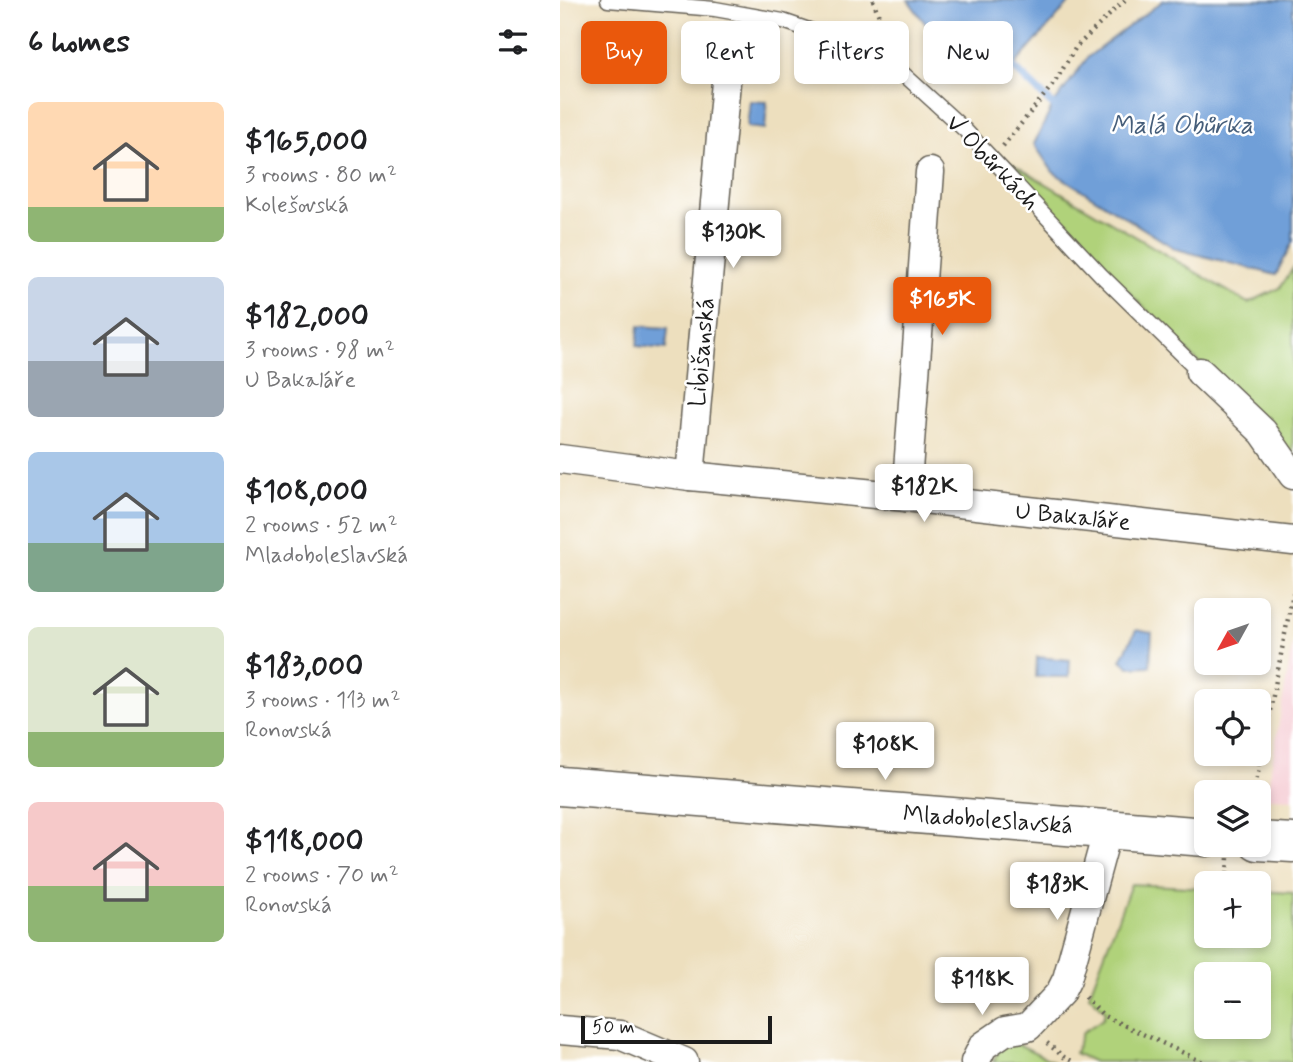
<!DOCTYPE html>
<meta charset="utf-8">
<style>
:root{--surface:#fff;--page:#f6f6f6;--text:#202124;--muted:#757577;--accent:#ea580c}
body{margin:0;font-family:Mynerve,sans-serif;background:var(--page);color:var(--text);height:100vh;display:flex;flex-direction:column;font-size:26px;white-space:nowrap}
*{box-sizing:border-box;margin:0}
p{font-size:23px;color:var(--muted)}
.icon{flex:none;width:38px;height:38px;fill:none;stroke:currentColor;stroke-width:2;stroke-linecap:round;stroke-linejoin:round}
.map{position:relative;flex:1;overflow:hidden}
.side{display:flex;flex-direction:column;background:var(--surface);width:560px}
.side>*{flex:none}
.top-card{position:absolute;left:21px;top:21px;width:606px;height:63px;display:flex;gap:14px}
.needle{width:46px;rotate:230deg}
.buttons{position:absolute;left:634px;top:598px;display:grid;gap:14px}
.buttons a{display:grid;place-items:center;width:77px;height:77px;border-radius:10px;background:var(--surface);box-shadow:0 4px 10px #0003;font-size:35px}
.scale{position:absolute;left:21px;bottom:18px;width:191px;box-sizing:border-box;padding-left:7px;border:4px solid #1c1c1c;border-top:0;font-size:19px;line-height:24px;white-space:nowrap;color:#1c1c1c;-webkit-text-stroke:5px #fff;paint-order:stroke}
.price{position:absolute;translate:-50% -60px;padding:0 16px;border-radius:7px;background:#fff;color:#222;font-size:23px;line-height:46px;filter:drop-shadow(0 2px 4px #0008)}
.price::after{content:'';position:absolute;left:50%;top:42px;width:21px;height:16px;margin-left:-10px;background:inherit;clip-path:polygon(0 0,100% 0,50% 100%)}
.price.on{background:var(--accent);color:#fff}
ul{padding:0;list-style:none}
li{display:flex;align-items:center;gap:21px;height:175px;padding:0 28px}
li span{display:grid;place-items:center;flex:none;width:196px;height:140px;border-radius:10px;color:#555}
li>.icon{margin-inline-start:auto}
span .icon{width:84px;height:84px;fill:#fffc;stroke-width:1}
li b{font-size:30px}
h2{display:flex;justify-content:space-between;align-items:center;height:84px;padding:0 28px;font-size:30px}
.pill{padding:0 24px;border-radius:10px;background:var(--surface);box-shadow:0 4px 10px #0003;font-size:24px;line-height:63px}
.pill.on{background:var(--accent);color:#fff}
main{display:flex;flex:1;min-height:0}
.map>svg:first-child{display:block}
.built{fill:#f6cfd6}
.green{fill:#b0d27a;stroke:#66774b;stroke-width:2;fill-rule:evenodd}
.water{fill:#6f9fd8;stroke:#465e7a;stroke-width:2}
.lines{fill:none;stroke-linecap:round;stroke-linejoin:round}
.stream{stroke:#6f9fd8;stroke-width:8}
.service-casing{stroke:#656055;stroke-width:17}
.minor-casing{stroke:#656055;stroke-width:31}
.secondary-casing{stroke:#656055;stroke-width:41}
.path{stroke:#656055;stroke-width:4.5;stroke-dasharray:2 5;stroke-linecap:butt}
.service{stroke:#fff;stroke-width:14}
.minor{stroke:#fff;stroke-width:28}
.secondary{stroke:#fff;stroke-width:38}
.labels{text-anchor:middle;stroke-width:5;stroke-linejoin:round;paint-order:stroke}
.street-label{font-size:24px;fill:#1c1c1c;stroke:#fff}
.water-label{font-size:26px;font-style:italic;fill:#465e7a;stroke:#fff}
</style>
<main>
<section class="side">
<h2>6 homes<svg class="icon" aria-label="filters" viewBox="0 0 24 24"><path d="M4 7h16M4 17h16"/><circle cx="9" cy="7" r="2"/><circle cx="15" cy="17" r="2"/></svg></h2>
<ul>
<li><span style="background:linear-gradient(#ffd9b3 75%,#8fb573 0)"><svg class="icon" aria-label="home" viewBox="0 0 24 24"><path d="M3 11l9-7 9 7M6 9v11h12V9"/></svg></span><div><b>$165,000</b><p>3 rooms · 80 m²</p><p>Kolešovská</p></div></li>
<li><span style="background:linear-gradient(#c9d6e8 60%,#9aa5b1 0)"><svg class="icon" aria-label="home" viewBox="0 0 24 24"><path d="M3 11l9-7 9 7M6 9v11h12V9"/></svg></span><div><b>$182,000</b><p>3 rooms · 98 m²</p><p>U Bakaláře</p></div></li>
<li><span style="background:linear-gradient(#a9c7e8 65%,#7fa58c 0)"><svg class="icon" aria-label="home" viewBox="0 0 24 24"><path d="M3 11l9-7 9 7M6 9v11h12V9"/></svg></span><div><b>$108,000</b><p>2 rooms · 52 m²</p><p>Mladoboleslavská</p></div></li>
<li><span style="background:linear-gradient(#dfe7d0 75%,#8fb573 0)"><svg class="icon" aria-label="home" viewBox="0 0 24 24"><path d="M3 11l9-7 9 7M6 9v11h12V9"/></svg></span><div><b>$183,000</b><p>3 rooms · 113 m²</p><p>Ronovská</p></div></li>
<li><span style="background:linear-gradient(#f6c9c9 60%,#8fb573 0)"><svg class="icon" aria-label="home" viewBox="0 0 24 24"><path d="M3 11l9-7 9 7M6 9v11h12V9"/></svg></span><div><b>$118,000</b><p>2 rooms · 70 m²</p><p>Ronovská</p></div></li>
</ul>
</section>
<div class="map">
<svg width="733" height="1062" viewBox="0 0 733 1062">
<rect width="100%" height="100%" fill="#fff"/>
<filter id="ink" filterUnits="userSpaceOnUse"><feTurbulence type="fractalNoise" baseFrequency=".0143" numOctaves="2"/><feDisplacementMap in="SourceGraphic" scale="14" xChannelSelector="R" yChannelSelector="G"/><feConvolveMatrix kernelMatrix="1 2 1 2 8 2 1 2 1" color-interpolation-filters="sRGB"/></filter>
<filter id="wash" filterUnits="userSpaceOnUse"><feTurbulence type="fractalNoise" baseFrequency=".00686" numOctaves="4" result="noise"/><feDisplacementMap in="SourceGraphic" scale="28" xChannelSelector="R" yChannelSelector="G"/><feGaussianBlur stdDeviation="1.57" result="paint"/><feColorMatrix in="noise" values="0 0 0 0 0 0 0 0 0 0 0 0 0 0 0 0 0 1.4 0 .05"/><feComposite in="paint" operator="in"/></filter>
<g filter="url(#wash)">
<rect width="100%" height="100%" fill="#eddfbe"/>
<path class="built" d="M733 642V799L706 798Z"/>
<g class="green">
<path d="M434 153 688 303 720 288 733 268V457L596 320Z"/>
<path d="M571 884 646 888V936H698V891L733 893V1062H534L515 1053 523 1032 543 1019 545 1011 529 995ZM646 975H698V1027H646Z"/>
<path d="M458 1044 494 1062H433L441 1046Z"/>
</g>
<g class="water">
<path d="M348 0H512L453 67 423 81 388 54Z"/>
<path d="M604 0H733V241L716 275 616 249 493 172 474 144 493 105 528 57Z"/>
<path d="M190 101 207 102 205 129 187 127Z"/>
<path d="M79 326 108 328 106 349 77 346Z"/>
<path d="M576 630 592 633 590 666 569 667 561 660Z"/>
<path d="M477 657 510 660 509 677H476Z"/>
</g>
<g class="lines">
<path class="stream" d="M448 59 453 67 493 105 503 106"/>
</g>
</g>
<g filter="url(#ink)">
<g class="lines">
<g class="service-casing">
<path id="service" d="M48 0 155 9 223 21 281 41 339 70 405 130 541 275 640 372"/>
</g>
<g class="minor-casing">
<g id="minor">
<path d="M640 372 703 432 733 475"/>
<path d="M0 459 130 476 346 497 733 541"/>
<path d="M130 476 168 60"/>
<path d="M346 497 370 172"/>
<path d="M0 1030 60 1035 124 1062"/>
<path d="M415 1062 423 1046 445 1031 468 1027 500 993 507 979 548 829"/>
</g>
</g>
<g class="secondary-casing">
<g id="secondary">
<path d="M0 786 646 837"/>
<path d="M698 841 733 843"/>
</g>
</g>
<g class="path">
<path d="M313 0 329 43"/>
<path d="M443 146 495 82 516 47 565 0"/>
<path d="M694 793 733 593"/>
<path d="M667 874 668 857"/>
<path d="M525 997 544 1016 643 1062"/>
<path d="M487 1043 504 1057 514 1062"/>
</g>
<use href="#service" class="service"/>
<use href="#minor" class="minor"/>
<use href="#secondary" class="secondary"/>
</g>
</g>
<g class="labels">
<g class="street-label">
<text transform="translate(433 162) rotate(46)" y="8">V Obůrkách</text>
<text transform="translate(141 352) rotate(-85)" y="8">Libišanská</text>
<text transform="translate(513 516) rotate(6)" y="8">U Bakaláře</text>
<text transform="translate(428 819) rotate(4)" y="8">Mladoboleslavská</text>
</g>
<g class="water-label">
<text x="622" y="133">Malá Obůrka</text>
</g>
</g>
</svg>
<div class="buttons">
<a><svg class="needle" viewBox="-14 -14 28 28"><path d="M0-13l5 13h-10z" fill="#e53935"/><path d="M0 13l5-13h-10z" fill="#757577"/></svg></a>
<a><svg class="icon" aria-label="locate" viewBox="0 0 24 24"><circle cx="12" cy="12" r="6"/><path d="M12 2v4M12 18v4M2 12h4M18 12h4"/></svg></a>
<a><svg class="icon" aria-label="layers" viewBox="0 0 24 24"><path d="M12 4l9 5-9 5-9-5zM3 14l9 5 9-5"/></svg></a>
<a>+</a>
<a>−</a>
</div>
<div class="scale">50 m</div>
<b class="price" style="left:173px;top:270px">$130K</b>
<b class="price on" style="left:382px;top:337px">$165K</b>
<b class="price" style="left:364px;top:524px">$182K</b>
<b class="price" style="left:325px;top:782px">$108K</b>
<b class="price" style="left:497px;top:922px">$183K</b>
<b class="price" style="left:422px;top:1017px">$118K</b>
<div class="top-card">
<a class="pill on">Buy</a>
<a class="pill">Rent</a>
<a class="pill">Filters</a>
<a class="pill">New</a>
</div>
</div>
</main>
